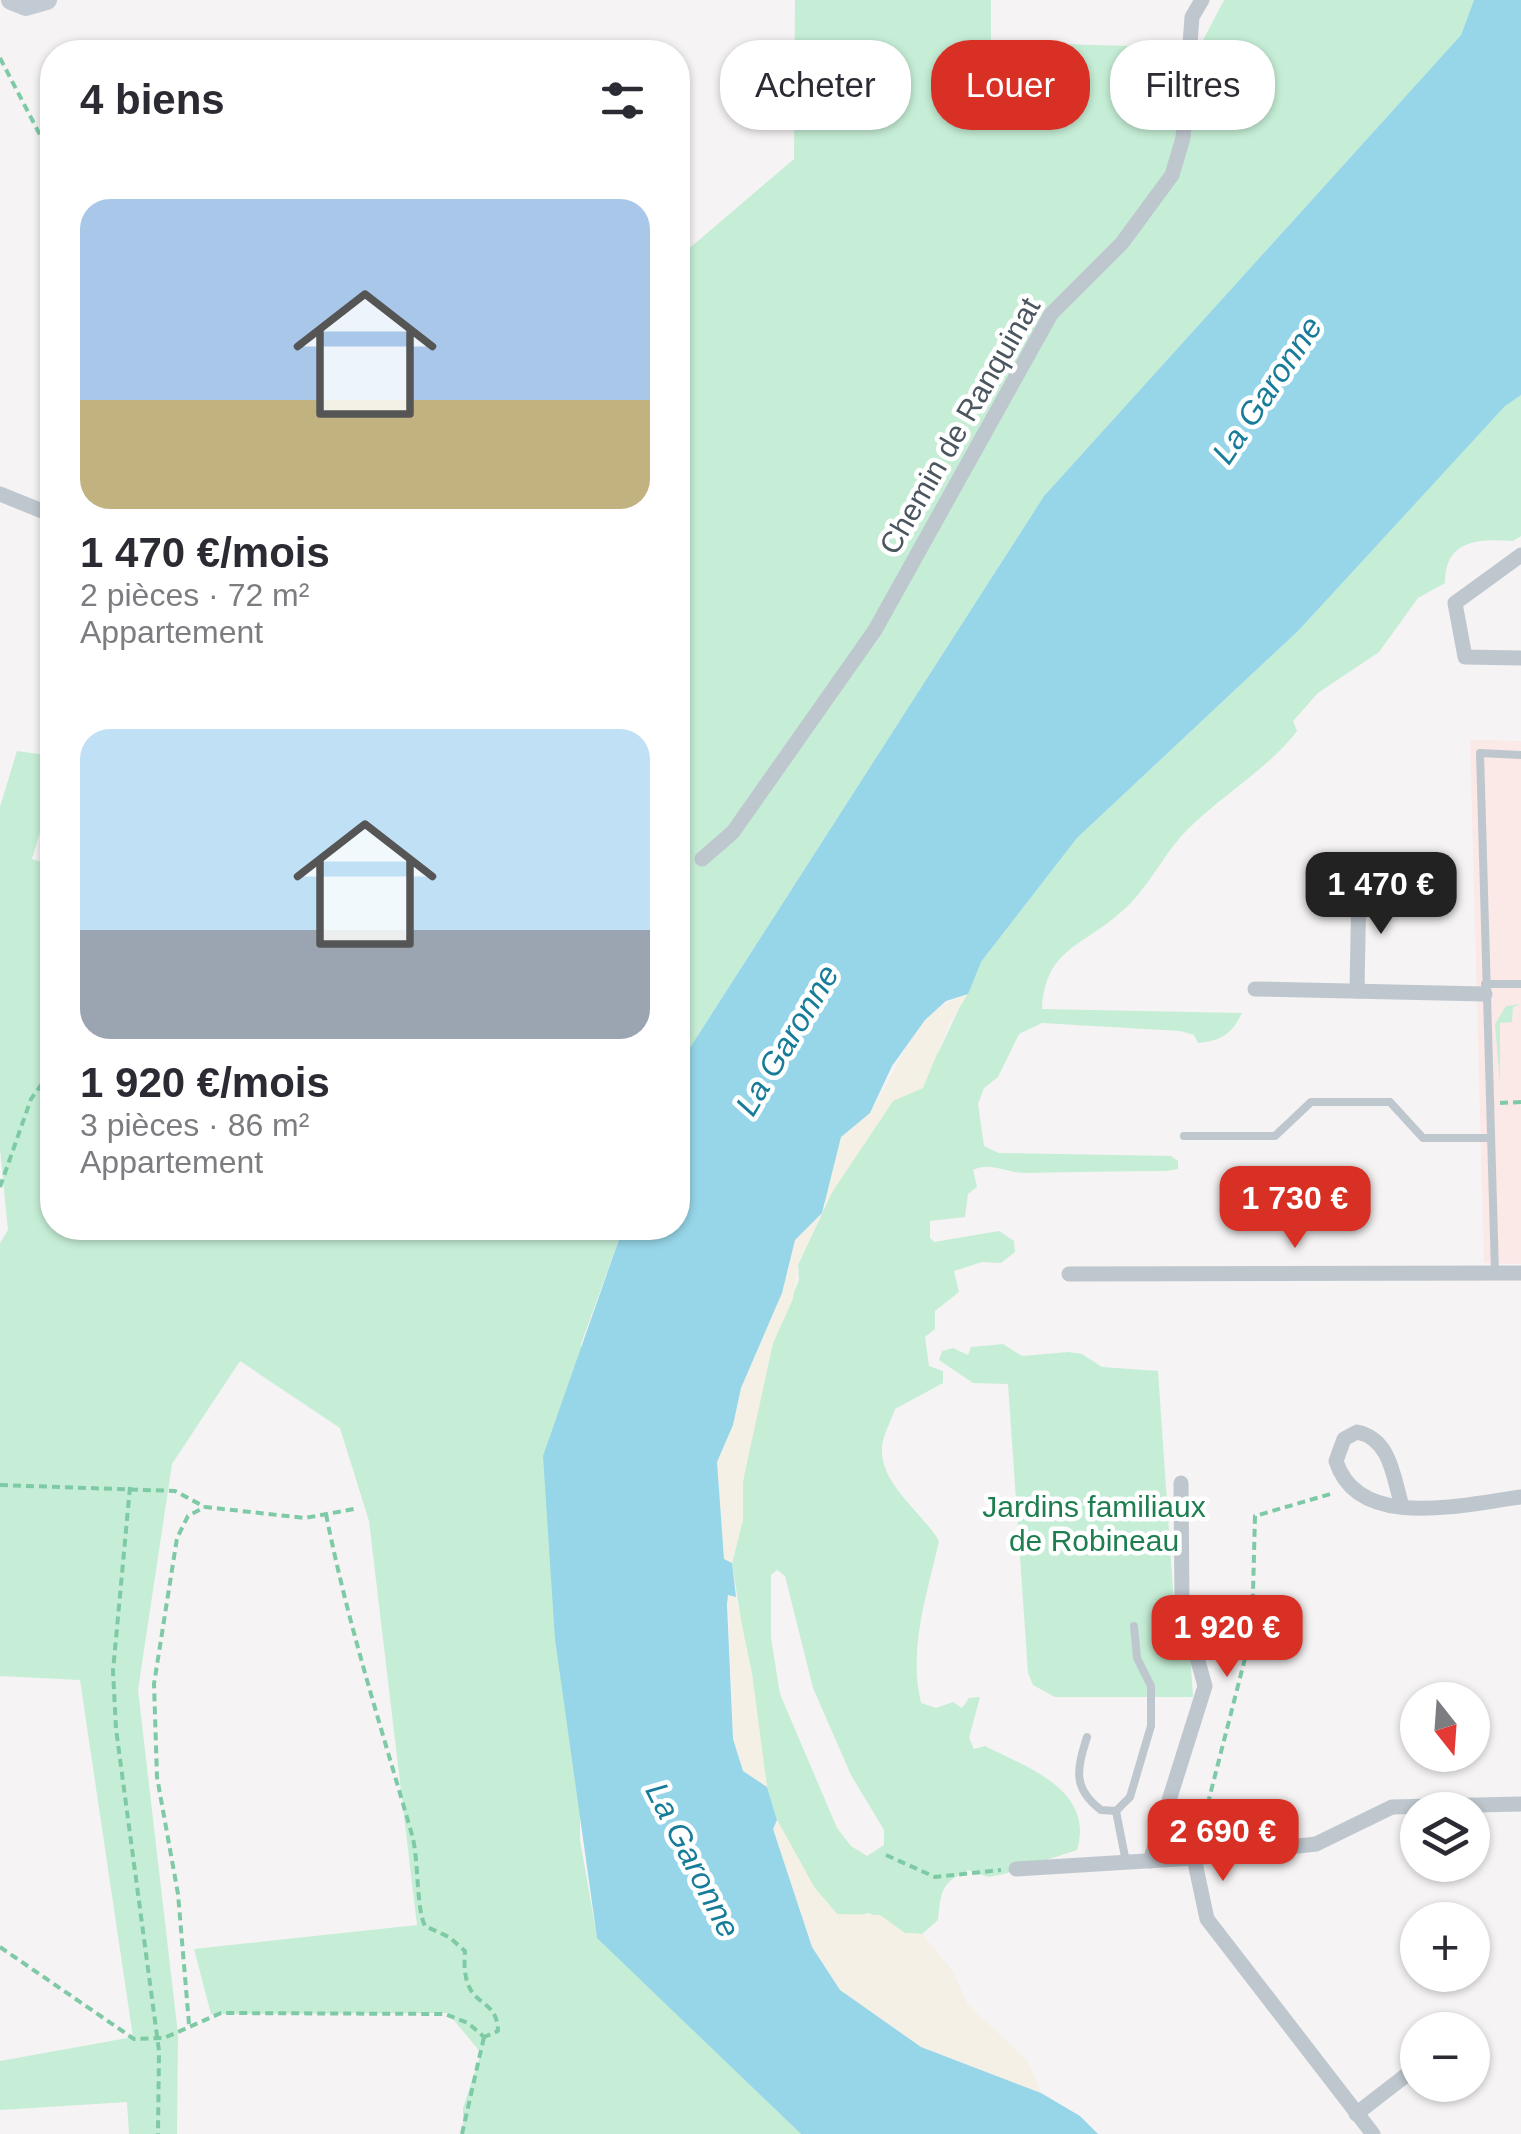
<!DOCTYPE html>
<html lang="fr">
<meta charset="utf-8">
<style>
:root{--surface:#fff;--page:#f2f2f3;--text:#2b2b33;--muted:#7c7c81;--accent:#d93025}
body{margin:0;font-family:Helvetica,sans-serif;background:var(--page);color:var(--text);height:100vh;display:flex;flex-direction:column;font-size:38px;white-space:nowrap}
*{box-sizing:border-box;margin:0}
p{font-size:32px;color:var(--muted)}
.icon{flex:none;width:55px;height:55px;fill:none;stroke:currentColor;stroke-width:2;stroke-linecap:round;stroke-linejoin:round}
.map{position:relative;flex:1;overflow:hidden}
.panel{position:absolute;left:40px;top:40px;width:650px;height:1200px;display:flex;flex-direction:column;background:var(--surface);border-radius:40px;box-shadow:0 2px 8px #0004}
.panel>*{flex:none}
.guide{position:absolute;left:720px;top:40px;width:650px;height:90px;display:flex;gap:20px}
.needle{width:65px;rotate:163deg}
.buttons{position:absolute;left:1400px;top:1682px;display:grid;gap:20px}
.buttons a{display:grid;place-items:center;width:90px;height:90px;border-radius:50%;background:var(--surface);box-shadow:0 2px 8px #0004;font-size:50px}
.price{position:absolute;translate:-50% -85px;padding:0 22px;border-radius:20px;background:var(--accent);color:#fff;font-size:32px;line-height:65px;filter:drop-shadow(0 2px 5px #0008)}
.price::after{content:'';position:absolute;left:50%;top:60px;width:30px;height:22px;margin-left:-15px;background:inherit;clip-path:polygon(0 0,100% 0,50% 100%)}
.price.selected{background:#222;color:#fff}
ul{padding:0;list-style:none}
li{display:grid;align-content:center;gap:20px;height:530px;padding:0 40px}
li span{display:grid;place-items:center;height:310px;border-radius:30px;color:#555}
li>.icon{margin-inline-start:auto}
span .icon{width:180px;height:180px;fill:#fffc;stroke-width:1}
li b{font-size:42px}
h2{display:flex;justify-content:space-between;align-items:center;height:120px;padding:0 40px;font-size:42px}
.pill{padding:0 35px;border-radius:40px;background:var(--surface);box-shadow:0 2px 8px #0004;font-size:35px;line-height:90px}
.pill.selected{background:var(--accent);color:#fff}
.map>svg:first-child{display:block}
.medical{fill:#fbe9e7}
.green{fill:#c6eed6;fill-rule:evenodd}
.sand{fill:#f4f0e6}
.water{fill:#96d6e8}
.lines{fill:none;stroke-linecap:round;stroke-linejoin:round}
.path{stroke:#7fcaa6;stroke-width:4;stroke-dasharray:8 5;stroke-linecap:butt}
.service{stroke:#bfc7ce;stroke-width:8}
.minor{stroke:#bfc7ce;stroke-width:15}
.secondary{stroke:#c2cbd4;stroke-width:20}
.labels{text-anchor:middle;stroke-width:9;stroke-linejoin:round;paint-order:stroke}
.street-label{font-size:30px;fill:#4b565f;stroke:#fff}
.park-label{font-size:30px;fill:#1e7e4f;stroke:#fff}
.water-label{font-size:32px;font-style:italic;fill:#167c99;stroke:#fff}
</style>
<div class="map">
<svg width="1521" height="2134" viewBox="0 0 1521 2134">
<rect width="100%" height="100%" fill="#f5f3f3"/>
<path class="medical" d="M1470 740 1521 741V1264L1484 1263Z"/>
<g class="green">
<path d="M795 0H991V42L1199 48 1224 0H1474L1461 35 1044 496 684 1057 678 1075V258L794 159Z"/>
<path d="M1521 395V536L1513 541C1479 539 1445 539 1445 583L1418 598 1379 652 1318 693 1293 721 1297 731C1268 769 1222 795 1188 829 1162 855 1148 890 1120 913 1083 946 1045 949 1042 1009L1242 1013C1232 1034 1221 1041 1198 1043L1194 1035 1180 1031 1042 1023 1019 1034 998 1077 984 1088 978 1104 984 1146 999 1153 1171 1156 1178 1161V1169L1166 1171C1119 1171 1073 1172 1026 1173 1006 1173 991 1161 973 1170L977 1187 968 1194 965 1217 930 1221V1238L934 1242 999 1231 1014 1241 1015 1252 1001 1263 982 1262 954 1271 959 1292 935 1311V1329L925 1337 929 1366 943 1371V1383L895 1409C891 1421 883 1435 882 1447 879 1484 923 1513 939 1541 927 1595 908 1648 921 1703L936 1708 953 1702 962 1708 969 1698 980 1697 969 1738 974 1749 985 1746C1028 1768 1095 1790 1077 1850L1004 1874 988 1877 968 1870C941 1883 941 1891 938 1920L922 1934 905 1933 869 1913 850 1918 837 1914 814 1887 777 1820 767 1787 732 1563 743 1519V1481L755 1414 773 1343 799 1280 798 1265 833 1190 893 1101 939 1051 981 962 1077 838 1299 630 1505 405ZM777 1570 785 1576 813 1688 851 1775 884 1830V1845L867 1856 851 1846 837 1828 780 1694 771 1638V1575Z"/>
<path d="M17 751 52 756V791L32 859 52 865V1228H623L581 1344 580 1840 597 1937 801 2134H463V2108L481 2053 448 2013 211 2014 194 1949 417 1925 369 1521 340 1428 240 1361 172 1464 138 1690 178 2034 177 2134H129L127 2102 0 2110V2061L133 2037 80 1680 0 1676V1243L8 1230 0 1149V807Z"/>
<path d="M1521 1004 1513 1007 1512 1022 1500 1023V1084L1495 1024 1506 1006Z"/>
<path d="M1003 1344 1022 1356 1068 1352 1082 1354 1102 1367 1158 1371 1174 1604 1190 1651 1193 1697H1055L1033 1685 1028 1673 1008 1384 973 1383 939 1360 942 1351 953 1348 968 1355 971 1347Z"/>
</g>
<g class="sand">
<path d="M968 994 950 1022 923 1088 893 1101 825 1203C823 1185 833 1143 846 1129 853 1122 865 1119 871 1110 903 1066 908 1013 968 994Z"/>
<path d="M822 1213 798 1264 793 1299 773 1343 743 1481V1519L732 1563 724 1560 717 1462 733 1425 741 1388 782 1293 795 1240Z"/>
<path d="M728 1594 736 1597 752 1673 767 1787 743 1771 733 1739Z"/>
<path d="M777 1820 814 1887 837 1914 880 1915 905 1933 922 1934 952 1970 968 2005 1028 2061 1041 2093 921 2047 840 1990 812 1947 773 1829Z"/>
</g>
<path class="water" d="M1474 0H1521V395L1505 406 1299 630 1077 838 981 962 968 994 946 1001 925 1020 892 1066 870 1113 841 1137 822 1213 795 1240 782 1293 741 1388 733 1425 717 1462 724 1559 732 1563 736 1597 728 1595 727 1605 733 1739 743 1771 767 1787 777 1820 773 1829 812 1947 840 1990 921 2047 1041 2093 1080 2116 1098 2134H801L597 1938 555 1639 543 1456 623 1228H678V1075L684 1057 1044 496 1461 35Z"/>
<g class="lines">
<g class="path">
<path d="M0 58 52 158"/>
<path d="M1500 1103 1521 1102"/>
<path d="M0 1187 31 1099 52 1070"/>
<path d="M0 1485 175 1491 205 1507"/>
<path d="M130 1487 113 1671 116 1729 159 2051 158 2134"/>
<path d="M326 1514C348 1625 381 1726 412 1835 419 1860 416 1908 425 1926L449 1937 465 1951C460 2013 497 1992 498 2031L484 2037"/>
<path d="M1198 1842 1252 1631 1255 1516 1334 1493"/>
<path d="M886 1855 935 1877 1001 1870"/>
<path d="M0 1947 134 2039 164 2038 221 2013 445 2014 468 2023 484 2037"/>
<path d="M189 2024 178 1894 157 1777 154 1684 177 1538 188 1516 205 1507 305 1518 354 1509"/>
<path d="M462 2134 484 2037"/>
</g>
<g class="service">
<path d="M1485 984H1521"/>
<path d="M1184 1136H1275L1311 1102H1390L1423 1138H1491"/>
<path d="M1495 1272 1480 753 1521 755"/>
<path d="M1087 1737C1077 1769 1072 1788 1101 1810L1116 1811 1130 1797 1151 1726V1686L1137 1658 1134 1626"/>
<path d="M1116 1811 1126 1862"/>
</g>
<g class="minor">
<path d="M0 494 52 515"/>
<path d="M1521 555 1455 603 1465 657 1521 658"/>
<path d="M702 859 733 832 875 630 1051 314 1122 243 1172 175 1183 138 1192 17 1202 0"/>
<path d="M1255 989 1485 994"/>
<path d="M1357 991 1359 882"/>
<path d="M1069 1274 1521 1273"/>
<path d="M1402 1506C1393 1477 1391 1439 1357 1432L1344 1439 1336 1461C1358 1532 1465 1504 1521 1497"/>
<path d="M1194 1858 1207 1919 1373 2134"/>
<path d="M1150 1861 1205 1686 1182 1604 1181 1483"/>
<path d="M1016 1869 1194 1858 1316 1844 1392 1807 1521 1804"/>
<path d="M1356 2114 1418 2066"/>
</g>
<path class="secondary" d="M11 0 26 6 47 0"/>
</g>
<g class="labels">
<g class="street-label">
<text transform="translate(960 426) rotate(-60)" y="10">Chemin de Ranquinat</text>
</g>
<g class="park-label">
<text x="1094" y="1517">Jardins familiaux<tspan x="1094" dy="34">de Robineau</tspan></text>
</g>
<g class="water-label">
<text transform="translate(1267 390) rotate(-56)" y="11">La Garonne</text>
<text transform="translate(787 1040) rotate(-59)" y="11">La Garonne</text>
<text transform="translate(693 1860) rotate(63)" y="11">La Garonne</text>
</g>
</g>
</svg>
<div class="buttons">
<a><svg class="needle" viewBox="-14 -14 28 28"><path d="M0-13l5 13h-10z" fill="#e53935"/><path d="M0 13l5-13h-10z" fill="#7c7c81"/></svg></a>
<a><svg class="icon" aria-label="layers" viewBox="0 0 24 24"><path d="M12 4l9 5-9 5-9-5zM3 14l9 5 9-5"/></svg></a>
<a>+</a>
<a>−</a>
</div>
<b class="price selected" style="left:1381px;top:937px">1 470 €</b>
<b class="price" style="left:1295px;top:1251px">1 730 €</b>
<b class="price" style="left:1227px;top:1680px">1 920 €</b>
<b class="price" style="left:1223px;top:1884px">2 690 €</b>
<div class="guide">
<a class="pill">Acheter</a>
<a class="pill selected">Louer</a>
<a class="pill">Filtres</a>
</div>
<section class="panel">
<h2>4 biens<svg class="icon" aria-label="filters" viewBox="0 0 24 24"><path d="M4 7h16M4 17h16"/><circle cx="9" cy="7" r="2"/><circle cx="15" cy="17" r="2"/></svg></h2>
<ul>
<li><span style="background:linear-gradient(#a9c7e8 65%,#c2b280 0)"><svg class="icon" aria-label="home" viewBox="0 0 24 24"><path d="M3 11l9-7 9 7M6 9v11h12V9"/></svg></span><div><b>1 470 €/mois</b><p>2 pièces · 72 m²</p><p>Appartement</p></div></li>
<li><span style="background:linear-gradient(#bfe0f5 65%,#9aa5b1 0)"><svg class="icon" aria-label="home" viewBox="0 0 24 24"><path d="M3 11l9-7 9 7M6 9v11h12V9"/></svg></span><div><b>1 920 €/mois</b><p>3 pièces · 86 m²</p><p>Appartement</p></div></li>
</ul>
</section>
</div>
